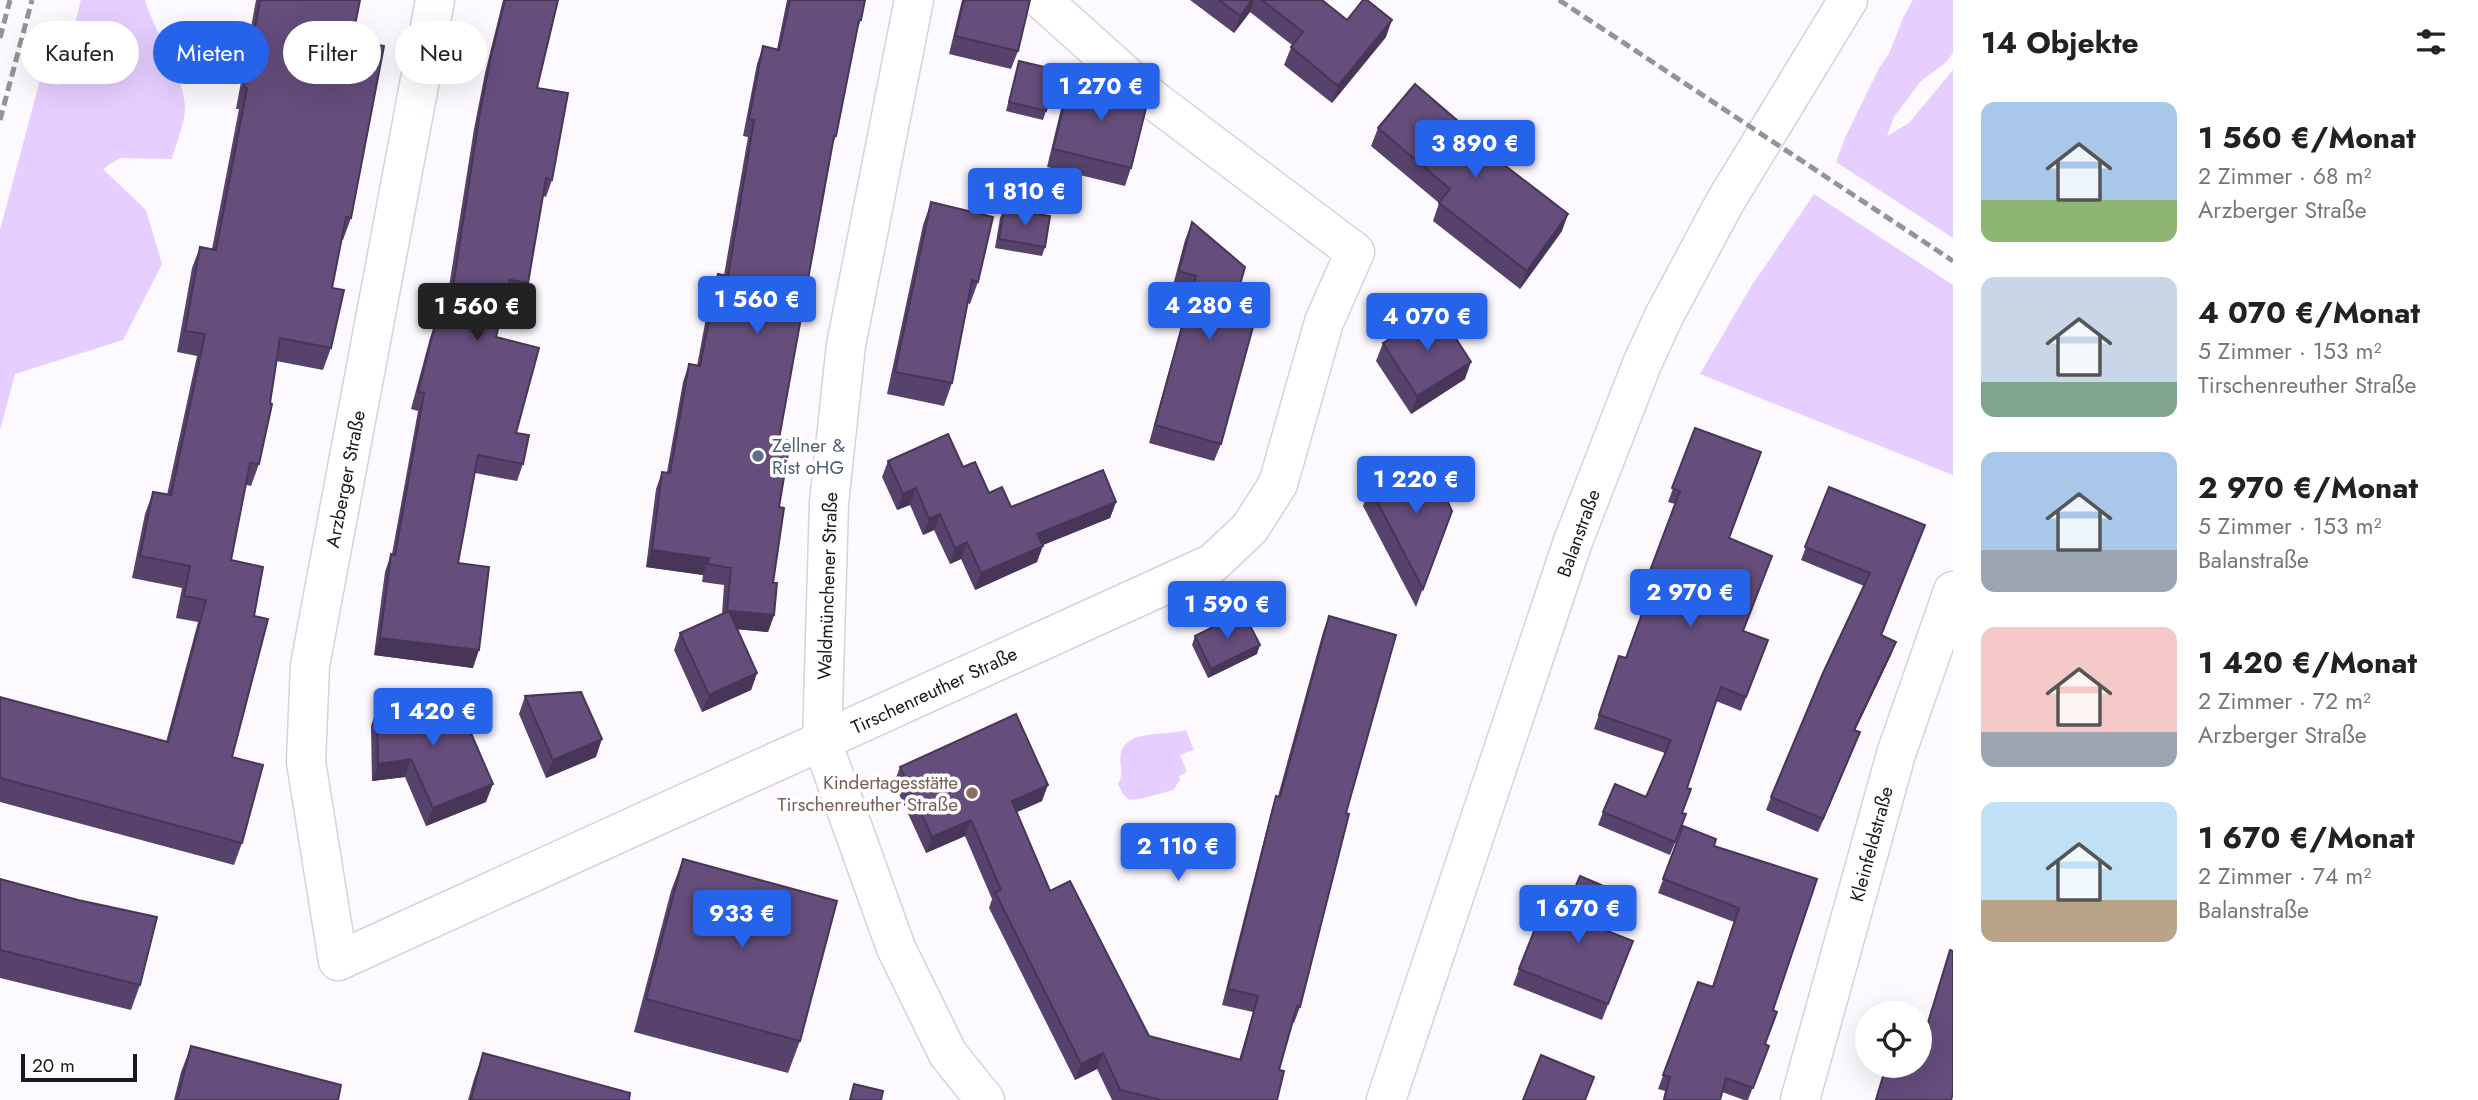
<!DOCTYPE html>
<html lang="de">
<meta charset="utf-8">
<style>
:root{--surface:#fff;--page:#f6f6f6;--text:#222;--muted:#767676;--accent:#2563eb}
body{margin:0;font-family:Jost,sans-serif;background:var(--page);color:var(--text);height:100vh;display:flex;flex-direction:column;font-size:26px;white-space:nowrap}
*{box-sizing:border-box;margin:0}
p{font-size:23px;color:var(--muted)}
.icon{flex:none;width:38px;height:38px;fill:none;stroke:currentColor;stroke-width:2;stroke-linecap:round;stroke-linejoin:round}
.map{position:relative;flex:1;overflow:hidden}
.details{display:flex;flex-direction:column;background:var(--surface);width:525px}
.details>*{flex:none}
.guide{position:absolute;left:21px;top:21px;width:665px;height:63px;display:flex;gap:14px}
.tools{position:absolute;left:1855px;top:1001px;display:grid;gap:14px}
.tools a{display:grid;place-items:center;width:77px;height:77px;border-radius:50%;background:var(--surface);box-shadow:0 7px 28px #0002;font-size:35px}
.scale{position:absolute;left:21px;bottom:18px;width:116px;box-sizing:border-box;padding-left:7px;border:4px solid #1a191c;border-top:0;font-size:19px;line-height:24px;white-space:nowrap;color:#1a191c;-webkit-text-stroke:5px #fff;paint-order:stroke}
.price{position:absolute;translate:-50% -60px;padding:0 16px;border-radius:7px;background:var(--accent);color:#fff;font-size:23px;line-height:46px;filter:drop-shadow(0 2px 4px #0008)}
.price::after{content:'';position:absolute;left:50%;top:42px;width:21px;height:16px;margin-left:-10px;background:inherit;clip-path:polygon(0 0,100% 0,50% 100%)}
.price.on{background:#222;color:#fff}
ul{padding:0;list-style:none}
li{display:flex;align-items:center;gap:21px;height:175px;padding:0 28px}
li span{display:grid;place-items:center;flex:none;width:196px;height:140px;border-radius:14px;color:#555}
li>.icon{margin-inline-start:auto}
span .icon{width:84px;height:84px;fill:#fffc;stroke-width:1}
li b{font-size:30px}
h2{display:flex;justify-content:space-between;align-items:center;height:84px;padding:0 28px;font-size:30px}
.tag{padding:0 24px;border-radius:32px;background:var(--surface);box-shadow:0 7px 28px #0002;font-size:24px;line-height:63px}
.tag.on{background:var(--accent);color:#fff}
main{display:flex;flex:1;min-height:0}
.map>svg:first-child{display:block}
.green{fill:#e6cfff}
.lines{fill:none;stroke-linecap:round;stroke-linejoin:round}
.minor-casing{stroke:#d6d1dc;stroke-width:41}
.minor{stroke:#fff;stroke-width:38}
.rail{stroke:#959397;stroke-width:5;stroke-dasharray:10 5;stroke-linecap:butt}
.wall{fill:#57426b}
.shaded-wall{fill:#473657}
.building{fill:#654d7c;stroke:#473657;stroke-width:2}
.service-dot{fill:#5c6f8a;stroke:#fff;stroke-width:2.5}
.education-dot{fill:#8d6e63;stroke:#fff;stroke-width:2.5}
.labels{text-anchor:middle;stroke-width:7;stroke-linejoin:round;paint-order:stroke}
.service-label{font-size:19px;fill:#4e5e75;stroke:#fff;text-anchor:start}
.street-label{font-size:19px;fill:#1a191c;stroke:#fff}
.education-label{font-size:19px;fill:#785e54;stroke:#fff;text-anchor:end}
</style>
<main>
<div class="map">
<svg width="1953" height="1100" viewBox="0 0 1953 1100">
<rect width="100%" height="100%" fill="#fcfaff"/>
<g class="green">
<path d="M81 0H145C156 36 182 67 185 106 186 119 176 145 172 159L120 158 103 169 146 210 162 264 123 340 15 374 0 430V230L40 80 59 85Z"/>
<path d="M1913 0H1953V53L1945 63 1920 82 1894 117 1887 136 1909 123 1953 70V238L1836 162 1845 138 1879 68 1889 54 1903 18Z"/>
<path d="M1814 194 1953 285V475L1700 374 1750 288Z"/>
<path d="M1186 730 1194 750 1180 755 1187 772 1179 776 1180 780 1173 790 1140 799 1129 800 1123 794 1118 784C1125 773 1118 763 1121 752 1128 729 1167 736 1186 730Z"/>
</g>
<g class="lines">
<g class="minor-casing">
<g id="minor">
<path d="M435 0 310 665 306 762 338 961 1213 563 1250 528 1278 484 1324 322 1355 252 1151 98 1042 0"/>
<path d="M914 0 846 345 829 503 822 742 896 948 948 1054 985 1100"/>
<path d="M1386 1100 1572 544 1642 364 1664 316 1725 202 1848 0"/>
<path d="M1800 1100 1896 754 1953 591"/>
</g>
</g>
<use href="#minor" class="minor"/>
<g class="rail">
<path d="M1559 0 1953 261"/>
<path d="M0 38 10 0"/>
<path d="M0 120 32 0"/>
</g>
</g>
<g class="wall">
<path d="M256 0H360L352 40 351 218 343 240H341L332 288 331 348 323 370 276 361 259 464 251 486 246 485 231 560 254 616 232 757 242 843 234 865 0 802V697L166 742 198 622 176 618 182 588 132 578 145 514 153 492 167 495 197 356 177 352 192 268 200 247 212 249 239 109H236Z"/>
<path d="M503 0H558L537 88 552 180 546 197 543 196 528 283 521 300 506 298 496 337 523 464 517 481 475 473 458 563 473 668 374 655 385 572 391 554H392L418 411 411 409 430 338 436 321 439 322 448 293 474 129 485 73Z"/>
<path d="M787 0H865L861 20 856 33 836 136 832 146 779 439V507L773 583 774 615 768 632 737 629 757 673 751 690 702 712 674 650 680 633 722 614 724 585 702 582 703 575 646 567 656 489 662 472H667L683 382 689 364 697 366 711 291 718 274 724 275 748 137 743 136 757 64 763 46 777 49Z"/>
<path d="M962 0H964L1018 51 1011 69 949 54Z"/>
<path d="M1190 0H1322L1347 20 1386 37 1332 103 1284 65 1292 45 1250 12 1234 33Z"/>
<path d="M1019 61 1046 111 1043 120 1006 111Z"/>
<path d="M1071 78 1131 168 1125 186 1047 167 1064 96Z"/>
<path d="M1378 128H1457L1562 231 1520 289 1433 221 1439 203 1371 146Z"/>
<path d="M931 202 978 282 970 304 968 303 952 383 944 406 887 394 923 225Z"/>
<path d="M1004 209 1045 247 1042 256 995 248 1000 218Z"/>
<path d="M1192 222 1239 288 1221 444 1214 461 1149 443 1190 294 1172 289 1185 240Z"/>
<path d="M1383 343 1465 379 1411 414 1376 361Z"/>
<path d="M1695 428 1729 538 1743 631 1768 640 1741 711 1716 701 1687 788 1682 813 1681 828 1670 855 1598 825 1603 812 1646 797 1665 753 1594 729 1619 656 1626 658 1647 600 1640 598 1675 504 1668 502Z"/>
<path d="M888 461 963 467 989 493 1011 507 1116 502 1110 518 1042 545 1037 562 975 590 961 559 950 564 934 530 923 535 910 505 897 510 882 477Z"/>
<path d="M1829 487 1925 525 1882 635 1891 655 1855 730V745L1818 832 1766 810 1771 797 1864 586 1801 560Z"/>
<path d="M1370 488 1452 511 1416 607 1363 506Z"/>
<path d="M1329 616 1346 813 1300 1007 1294 1023 1293 1022 1279 1070 1277 1100H1112L1097 1069 1075 1080 989 908 992 899 965 836 926 853 894 783 900 767 1042 801 1017 812 1050 891 1149 1036 1239 1060 1253 1012 1222 1005 1271 812 1276 796H1278L1323 632Z"/>
<path d="M1195 636 1257 654 1208 678 1192 645Z"/>
<path d="M525 696 596 757 546 778 519 714Z"/>
<path d="M377 708 486 802 426 826 405 777 372 781 371 726Z"/>
<path d="M1683 826 1714 846 1817 879 1773 1010 1765 1044 1769 1046 1748 1100H1744L1722 1092 1720 1100H1663L1665 1091 1658 1089 1698 982 1712 987 1734 922 1658 893Z"/>
<path d="M683 859 800 1041 788 1073 634 1032 671 891Z"/>
<path d="M0 879 140 985 131 1010 0 978Z"/>
<path d="M1613 890 1598 927 1633 941 1602 1020 1513 985 1519 969 1564 914Z"/>
<path d="M1950 950 1951 1100H1875L1886 1066H1920V1046Z"/>
<path d="M191 1046 338 1100H174L181 1072Z"/>
<path d="M483 1053 629 1100H468L474 1079Z"/>
</g>
<g class="shaded-wall">
<path d="M1252 0H1254L1250 12 1234 33 1240 16Z"/>
<path d="M1392 20 1386 37 1332 103 1338 86Z"/>
<path d="M1568 214 1562 231 1520 289 1527 271Z"/>
<path d="M1471 362 1465 379 1411 414 1417 396Z"/>
<path d="M916 488 910 505 897 510 903 494Z"/>
<path d="M1116 502 1110 518 1031 550 1037 534Z"/>
<path d="M940 514 934 530 923 535 929 519Z"/>
<path d="M967 542 961 559 950 564 955 548Z"/>
<path d="M1043 546 1037 562 975 590 981 573Z"/>
<path d="M652 550 709 558 703 575 646 567Z"/>
<path d="M729 611 774 615 768 632 723 628Z"/>
<path d="M380 638 479 650 473 668 374 655Z"/>
<path d="M1896 642 1891 655 1849 743 1854 730Z"/>
<path d="M1260 645 1257 654 1208 678 1211 669Z"/>
<path d="M757 673 751 690 702 712 709 695Z"/>
<path d="M1860 732 1855 745 1818 832 1823 819Z"/>
<path d="M602 739 596 757 546 778 553 760Z"/>
<path d="M411 759 405 777 372 781 378 764Z"/>
<path d="M493 784 486 802 426 826 433 808Z"/>
<path d="M1048 785 1042 801 1006 817 1012 801Z"/>
<path d="M971 820 965 836 926 853 932 837Z"/>
<path d="M1103 1053 1097 1069 1075 1080 1081 1064Z"/>
</g>
<g class="building">
<path d="M260 0H360L352 40 384 46 351 218 346 217 332 288 344 290 331 348 280 338 270 403 272 404 259 464 250 463 231 560 263 567 254 616 268 619 232 757 263 765 242 843 0 778V697L168 742 206 600 184 596 190 566 140 556 153 492 171 495 205 334 185 331 200 247 216 250 247 88 244 87Z"/>
<path d="M505 0H558L537 88 568 93 552 180 546 178 528 283 510 280 496 337 539 348 516 433 529 435 523 464 478 455 458 563 489 567 479 650 380 638 391 554 395 555 424 393 418 392 436 321 441 322 448 292 452 293 480 112 491 56Z"/>
<path d="M790 0H865L861 20H859L836 136H834L779 439 790 441 779 507 784 508 773 583H777L774 615 729 611 757 673 709 695 680 633 729 611H727L731 568 708 564 709 558 652 550 662 472 670 473 689 364 700 366 718 274 728 276 754 120 749 119 763 46 779 50Z"/>
<path d="M964 0H1030L1018 51 955 36Z"/>
<path d="M1219 0H1252L1240 16Z"/>
<path d="M1262 0H1322L1347 20 1363 0H1367L1392 20 1338 86 1291 47 1303 32Z"/>
<path d="M1019 61 1057 70 1046 111 1009 102Z"/>
<path d="M1071 78 1142 95 1148 100 1131 168 1053 149Z"/>
<path d="M1415 84 1459 122 1455 127 1568 214 1527 271 1439 203 1450 189 1378 128Z"/>
<path d="M931 202 993 217 978 282 972 280 952 383 895 372Z"/>
<path d="M1004 209 1050 216 1045 247 999 239Z"/>
<path d="M1192 222 1245 267 1239 288 1262 294 1221 444 1155 425 1196 276 1179 271Z"/>
<path d="M1437 309 1471 362 1417 396 1383 343Z"/>
<path d="M1695 428 1761 452 1729 538 1772 556 1743 631 1768 640 1746 697 1721 687 1687 788 1691 789 1682 813 1686 814 1675 842 1603 812 1615 784 1646 797 1671 740 1599 715 1619 656 1626 658 1652 586 1645 584 1680 491 1672 488Z"/>
<path d="M948 434 963 467 975 462 989 493 1002 487 1011 507 1103 470 1116 502 1037 534 1043 546 981 573 967 542 955 548 940 514 929 519 916 488 903 494 888 461Z"/>
<path d="M1431 465 1452 511 1423 589 1370 488Z"/>
<path d="M1829 487 1925 525 1881 635 1896 642 1854 730 1860 732 1823 819 1771 797 1823 673 1870 573 1805 547Z"/>
<path d="M1243 612 1260 645 1211 669 1195 636Z"/>
<path d="M1329 616 1396 635 1346 813 1349 814 1300 1007 1297 1006 1279 1070 1284 1071 1277 1100H1161L1120 1090 1103 1053 1081 1064 995 892 1001 890 971 820 932 837 900 767 1016 714 1048 785 1012 801 1050 891 1070 881 1149 1036 1241 1060 1258 996 1228 989 1276 796 1280 797Z"/>
<path d="M581 692 602 739 553 760 525 696Z"/>
<path d="M457 701 493 784 433 808 411 759 378 764 377 708Z"/>
<path d="M1683 826 1716 839 1714 846 1817 879 1773 1010 1777 1012 1765 1044 1769 1046 1753 1088 1726 1078 1720 1100H1664L1670 1077 1663 1075 1698 982 1713 987 1739 908 1663 879Z"/>
<path d="M683 859 837 901 800 1041 646 999Z"/>
<path d="M1580 876 1613 890 1597 927 1633 941 1608 1004 1519 969 1544 906 1564 914Z"/>
<path d="M0 879 78 900 157 917 140 985 0 950Z"/>
<path d="M1950 950 1953 951V1093L1951 1100H1876L1886 1066H1920V1049Z"/>
<path d="M191 1046 341 1085 338 1100H177Z"/>
<path d="M483 1053 630 1093 629 1100H471Z"/>
<path d="M1541 1055 1594 1077 1585 1100H1523Z"/>
<path d="M854 1084 883 1091 881 1100H850Z"/>
</g>
<circle class="service-dot" cx="758" cy="456" r="7"/>
<circle class="education-dot" cx="972" cy="793" r="7"/>
<g class="labels">
<g class="service-label">
<text x="772" y="452">Zellner &amp;<tspan x="772" dy="22">Rist oHG</tspan></text>
</g>
<g class="street-label">
<text transform="translate(345 479) rotate(-79)" y="7">Arzberger Straße</text>
<text transform="translate(1578 533) rotate(-70)" y="7">Balanstraße</text>
<text transform="translate(827 586) rotate(-88)" y="7">Waldmünchener Straße</text>
<text transform="translate(934 690) rotate(-25)" y="7">Tirschenreuther Straße</text>
<text transform="translate(1871 844) rotate(-75)" y="7">Kleinfeldstraße</text>
</g>
<g class="education-label">
<text x="958" y="789">Kindertagesstätte<tspan x="958" dy="22">Tirschenreuther Straße</tspan></text>
</g>
</g>
</svg>
<div class="tools">
<a><svg class="icon" aria-label="locate" viewBox="0 0 24 24"><circle cx="12" cy="12" r="6"/><path d="M12 2v4M12 18v4M2 12h4M18 12h4"/></svg></a>
</div>
<div class="scale">20 m</div>
<b class="price" style="left:1101px;top:123px">1 270 €</b>
<b class="price" style="left:1475px;top:180px">3 890 €</b>
<b class="price" style="left:1025px;top:228px">1 810 €</b>
<b class="price" style="left:757px;top:336px">1 560 €</b>
<b class="price" style="left:1209px;top:342px">4 280 €</b>
<b class="price on" style="left:477px;top:343px">1 560 €</b>
<b class="price" style="left:1427px;top:353px">4 070 €</b>
<b class="price" style="left:1416px;top:516px">1 220 €</b>
<b class="price" style="left:1690px;top:629px">2 970 €</b>
<b class="price" style="left:1227px;top:641px">1 590 €</b>
<b class="price" style="left:433px;top:748px">1 420 €</b>
<b class="price" style="left:1178px;top:883px">2 110 €</b>
<b class="price" style="left:1578px;top:945px">1 670 €</b>
<b class="price" style="left:742px;top:950px">933 €</b>
<div class="guide">
<a class="tag">Kaufen</a>
<a class="tag on">Mieten</a>
<a class="tag">Filter</a>
<a class="tag">Neu</a>
</div>
</div>
<section class="details">
<h2>14 Objekte<svg class="icon" aria-label="filters" viewBox="0 0 24 24"><path d="M4 7h16M4 17h16"/><circle cx="9" cy="7" r="2"/><circle cx="15" cy="17" r="2"/></svg></h2>
<ul>
<li><span style="background:linear-gradient(#a9c7e8 70%,#8fb573 0)"><svg class="icon" aria-label="home" viewBox="0 0 24 24"><path d="M3 11l9-7 9 7M6 9v11h12V9"/></svg></span><div><b>1 560 €/Monat</b><p>2 Zimmer · 68 m²</p><p>Arzberger Straße</p></div></li>
<li><span style="background:linear-gradient(#c9d6e8 75%,#7fa58c 0)"><svg class="icon" aria-label="home" viewBox="0 0 24 24"><path d="M3 11l9-7 9 7M6 9v11h12V9"/></svg></span><div><b>4 070 €/Monat</b><p>5 Zimmer · 153 m²</p><p>Tirschenreuther Straße</p></div></li>
<li><span style="background:linear-gradient(#a9c7e8 70%,#9aa5b1 0)"><svg class="icon" aria-label="home" viewBox="0 0 24 24"><path d="M3 11l9-7 9 7M6 9v11h12V9"/></svg></span><div><b>2 970 €/Monat</b><p>5 Zimmer · 153 m²</p><p>Balanstraße</p></div></li>
<li><span style="background:linear-gradient(#f6c9c9 75%,#9aa5b1 0)"><svg class="icon" aria-label="home" viewBox="0 0 24 24"><path d="M3 11l9-7 9 7M6 9v11h12V9"/></svg></span><div><b>1 420 €/Monat</b><p>2 Zimmer · 72 m²</p><p>Arzberger Straße</p></div></li>
<li><span style="background:linear-gradient(#bfe0f5 70%,#b9a48a 0)"><svg class="icon" aria-label="home" viewBox="0 0 24 24"><path d="M3 11l9-7 9 7M6 9v11h12V9"/></svg></span><div><b>1 670 €/Monat</b><p>2 Zimmer · 74 m²</p><p>Balanstraße</p></div></li>
</ul>
</section>
</main>
